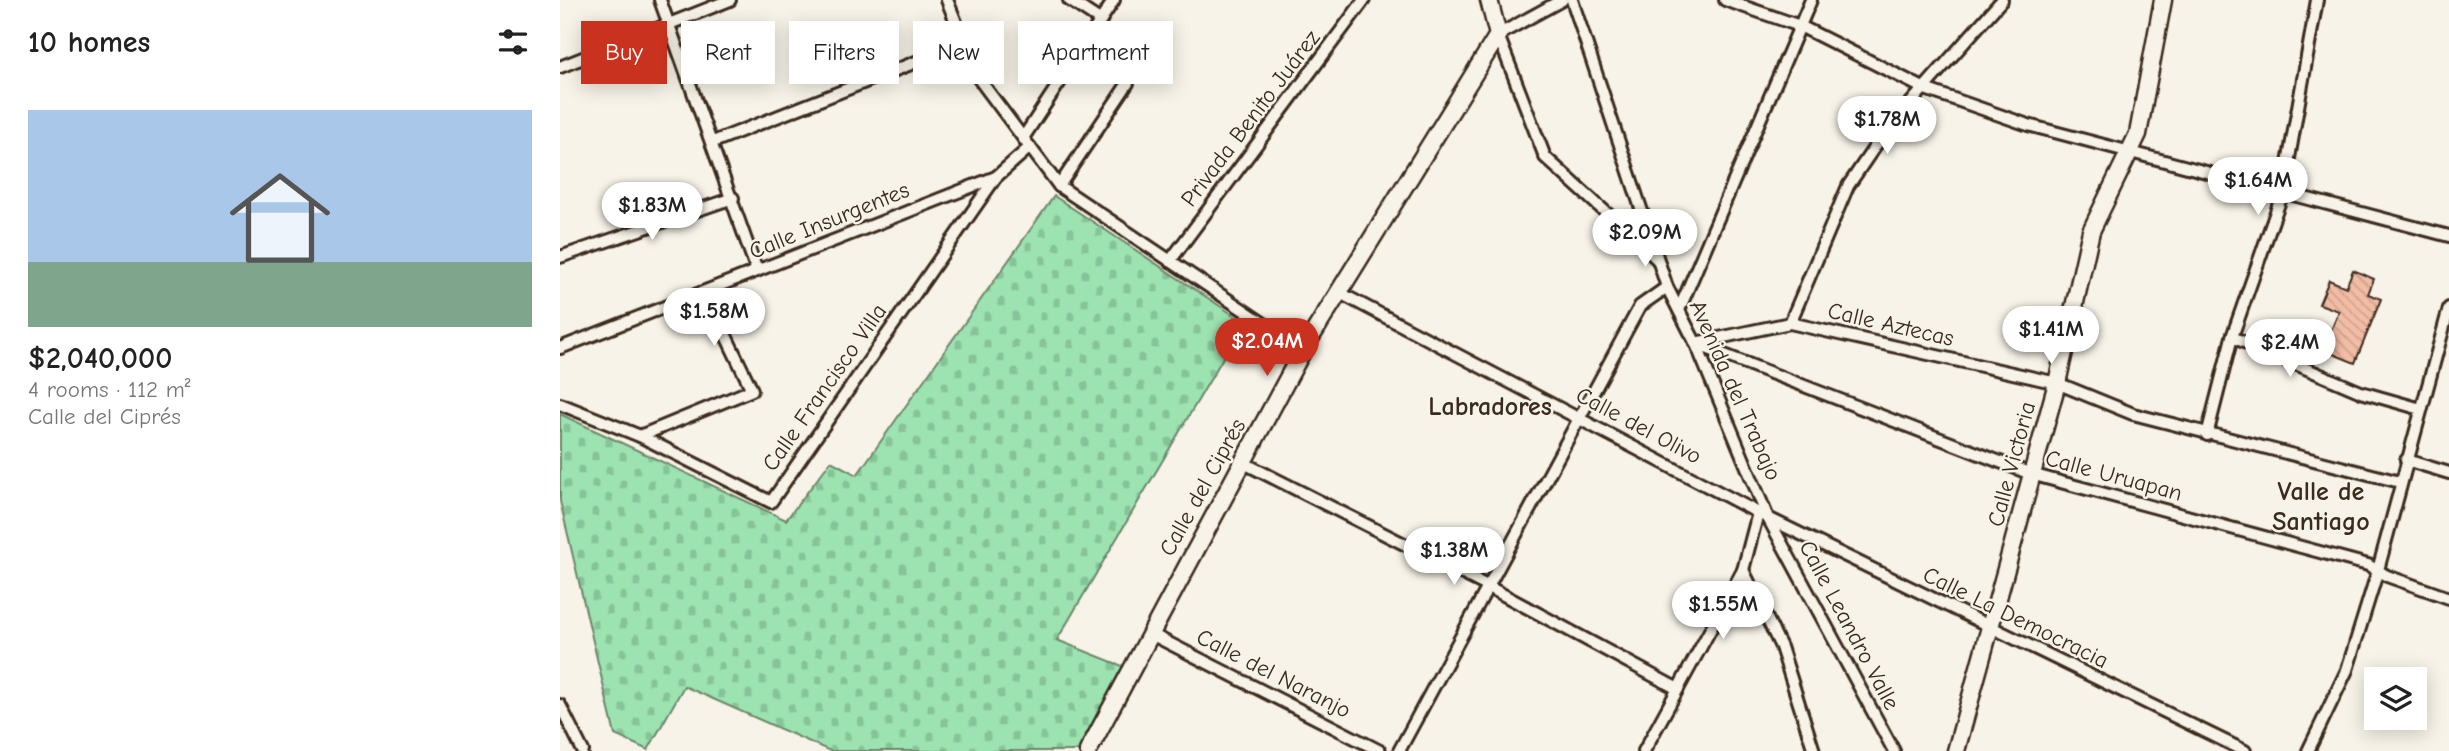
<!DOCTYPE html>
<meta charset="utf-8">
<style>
:root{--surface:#fff;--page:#f6f6f6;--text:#222;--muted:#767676;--line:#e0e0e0;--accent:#c8321e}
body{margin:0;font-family:"Comic Neue",sans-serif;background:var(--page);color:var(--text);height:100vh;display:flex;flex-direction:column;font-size:26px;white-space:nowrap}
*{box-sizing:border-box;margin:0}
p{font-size:23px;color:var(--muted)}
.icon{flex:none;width:38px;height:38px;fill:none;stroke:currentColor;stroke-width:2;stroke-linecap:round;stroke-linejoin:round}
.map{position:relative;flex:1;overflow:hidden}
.sheet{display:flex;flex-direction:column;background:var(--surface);width:560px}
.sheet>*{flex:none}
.guide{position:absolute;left:21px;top:21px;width:665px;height:63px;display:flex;gap:14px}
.tools{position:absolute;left:1804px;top:667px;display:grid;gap:14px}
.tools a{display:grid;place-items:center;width:63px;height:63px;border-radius:0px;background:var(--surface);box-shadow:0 4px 18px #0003;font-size:35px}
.price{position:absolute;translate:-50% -60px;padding:0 16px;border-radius:24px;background:#fff;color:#222;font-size:23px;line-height:46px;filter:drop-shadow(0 2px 4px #0008)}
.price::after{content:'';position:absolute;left:50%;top:42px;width:21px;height:16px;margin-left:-10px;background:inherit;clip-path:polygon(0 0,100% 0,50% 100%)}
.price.active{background:var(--accent);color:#fff}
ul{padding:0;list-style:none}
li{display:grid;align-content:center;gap:14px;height:371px;padding:0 28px}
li+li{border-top:2px solid var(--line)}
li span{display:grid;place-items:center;height:217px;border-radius:0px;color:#555}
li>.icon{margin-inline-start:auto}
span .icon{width:126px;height:126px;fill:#fffc;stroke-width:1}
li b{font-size:30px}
h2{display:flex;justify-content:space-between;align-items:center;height:84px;padding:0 28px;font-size:30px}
.tag{padding:0 24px;border-radius:0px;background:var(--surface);box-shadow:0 4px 18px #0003;font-size:24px;line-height:63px}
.tag.active{background:var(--accent);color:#fff}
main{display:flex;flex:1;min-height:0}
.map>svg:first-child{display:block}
.cemetery{fill:url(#cemetery-stones);stroke:#6c8668;stroke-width:2}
.building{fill:url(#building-back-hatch);stroke:#3b2a1e;stroke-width:2}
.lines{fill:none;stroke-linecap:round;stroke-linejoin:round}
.street-casing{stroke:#3b2a1e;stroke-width:16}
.secondary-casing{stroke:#3b2a1e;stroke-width:21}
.street{stroke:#f7f3e8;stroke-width:10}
.secondary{stroke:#f7f3e8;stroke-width:16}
.labels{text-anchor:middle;stroke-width:5;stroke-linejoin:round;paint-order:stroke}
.street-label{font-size:23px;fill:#3b2a1e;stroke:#f7f3e8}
.quarter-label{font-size:26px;font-weight:bold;fill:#3b2a1e;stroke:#f7f3e8}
</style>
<main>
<section class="sheet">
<h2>10 homes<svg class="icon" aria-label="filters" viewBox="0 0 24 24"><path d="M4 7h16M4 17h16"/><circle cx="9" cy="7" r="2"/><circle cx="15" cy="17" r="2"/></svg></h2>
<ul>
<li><span style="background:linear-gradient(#a9c7e8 70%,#7fa58c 0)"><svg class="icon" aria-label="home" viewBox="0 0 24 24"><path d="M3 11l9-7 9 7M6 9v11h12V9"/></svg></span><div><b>$2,040,000</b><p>4 rooms · 112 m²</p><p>Calle del Ciprés</p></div></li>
</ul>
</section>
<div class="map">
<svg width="1889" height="751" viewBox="0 0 1889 751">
<defs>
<pattern id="cemetery-stones" width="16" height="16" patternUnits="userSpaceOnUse" patternTransform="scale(1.75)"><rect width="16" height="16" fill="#9ce3b1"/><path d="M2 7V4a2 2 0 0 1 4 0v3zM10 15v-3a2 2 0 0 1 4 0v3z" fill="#87c398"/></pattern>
<pattern id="building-back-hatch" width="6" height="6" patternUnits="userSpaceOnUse" patternTransform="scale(1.75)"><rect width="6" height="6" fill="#f2bca5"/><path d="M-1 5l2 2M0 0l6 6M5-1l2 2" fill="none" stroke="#d0a28e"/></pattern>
</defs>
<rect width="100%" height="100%" fill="#f7f3e8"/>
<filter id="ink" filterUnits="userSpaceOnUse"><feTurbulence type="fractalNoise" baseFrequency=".0143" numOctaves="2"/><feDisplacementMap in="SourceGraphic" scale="14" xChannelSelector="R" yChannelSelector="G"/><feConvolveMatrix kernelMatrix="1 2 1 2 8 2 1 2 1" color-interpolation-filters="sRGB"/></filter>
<g filter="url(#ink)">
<path class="cemetery" d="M494 196 684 322 497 640 565 667 519 751H270L124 686 88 750 55 735 0 501V414L226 520 271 461 297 475Z"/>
<path class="building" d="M1793 270 1814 279 1808 294 1821 299 1795 363 1763 350 1779 311 1759 304 1769 280 1786 287Z"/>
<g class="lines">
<g class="street-casing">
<g id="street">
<path d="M100 0 197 271"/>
<path d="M387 0 419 79 499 186 743 350"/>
<path d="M509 0 541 21"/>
<path d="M1002 0 938 35 985 157 1097 259"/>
<path d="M1012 0 1107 287 1136 344 1208 518 1334 751"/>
<path d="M1165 0 1240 26 1365 89 1468 125 1889 236"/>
<path d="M0 67 170 0"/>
<path d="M463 138 554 0"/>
<path d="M153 142 404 43"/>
<path d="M499 186 568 83"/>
<path d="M0 257 173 198"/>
<path d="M610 261 804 0"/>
<path d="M780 293 1208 518 1685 751"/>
<path d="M1119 310 1251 0"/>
<path d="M1230 323 1288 186 1324 133 1442 0"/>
<path d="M1672 337 1801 392 1861 409"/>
<path d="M1135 343 1230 323 1497 383 1573 414 1840 482"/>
<path d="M1136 344 1471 474 1808 565 1827 576 1889 598"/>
<path d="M0 348 436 177"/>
<path d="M0 404 80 436 211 502 436 177 470 147"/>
<path d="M1647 435 1672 337 1723 192 1757 0"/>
<path d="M80 436 192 390 145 292"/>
<path d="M1846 460 1889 473"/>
<path d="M682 462 927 586 1118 689"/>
<path d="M1183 570 1221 647 1254 751"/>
<path d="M589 633 820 751"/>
<path d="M0 705 23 751"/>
<path d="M839 751 1080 306 1107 287"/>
<path d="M1084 751 1183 570 1198 513"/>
<path d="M1748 751 1787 670 1818 570 1889 308"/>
</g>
</g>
<g class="secondary-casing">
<g id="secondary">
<path d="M528 751 743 350 938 35 929 0"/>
<path d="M1396 751 1497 383 1531 231 1578 134 1603 0"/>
</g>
</g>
<use href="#street" class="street"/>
<use href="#secondary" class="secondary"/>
</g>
</g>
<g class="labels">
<g class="street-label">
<text transform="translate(690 118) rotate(-53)" y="8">Privada Benito Juárez</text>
<text transform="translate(269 220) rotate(-22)" y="8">Calle Insurgentes</text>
<text transform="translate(1331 324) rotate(13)" y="8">Calle Aztecas</text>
<text transform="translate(264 387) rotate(-55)" y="8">Calle Francisco Villa</text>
<text transform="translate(1176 390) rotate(66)" y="8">Avenida del Trabajo</text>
<text transform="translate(1079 425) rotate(28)" y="8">Calle del Olivo</text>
<text transform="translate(1451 464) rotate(-75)" y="8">Calle Victoria</text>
<text transform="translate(1554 475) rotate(15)" y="8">Calle Uruapan</text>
<text transform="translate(642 487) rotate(-61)" y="8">Calle del Ciprés</text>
<text transform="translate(1456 617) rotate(26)" y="8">Calle La Democracia</text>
<text transform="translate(1290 625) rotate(62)" y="8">Calle Leandro Valle</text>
<text transform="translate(714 673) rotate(27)" y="8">Calle del Naranjo</text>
</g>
<g class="quarter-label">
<text x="930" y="415">Labradores</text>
<text x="1761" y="500">Valle de<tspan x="1761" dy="30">Santiago</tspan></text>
</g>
</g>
</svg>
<div class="tools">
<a><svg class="icon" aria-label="layers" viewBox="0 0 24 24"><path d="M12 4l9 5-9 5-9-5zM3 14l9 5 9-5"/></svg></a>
</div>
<b class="price" style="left:1327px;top:156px">$1.78M</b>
<b class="price" style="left:1698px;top:217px">$1.64M</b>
<b class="price" style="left:92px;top:242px">$1.83M</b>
<b class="price" style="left:1085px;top:269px">$2.09M</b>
<b class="price" style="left:154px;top:348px">$1.58M</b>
<b class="price" style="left:1491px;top:366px">$1.41M</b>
<b class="price active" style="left:707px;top:378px">$2.04M</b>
<b class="price" style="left:1730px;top:379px">$2.4M</b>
<b class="price" style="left:894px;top:587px">$1.38M</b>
<b class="price" style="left:1163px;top:641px">$1.55M</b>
<div class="guide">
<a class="tag active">Buy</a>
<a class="tag">Rent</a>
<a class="tag">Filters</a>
<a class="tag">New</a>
<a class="tag">Apartment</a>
</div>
</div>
</main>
